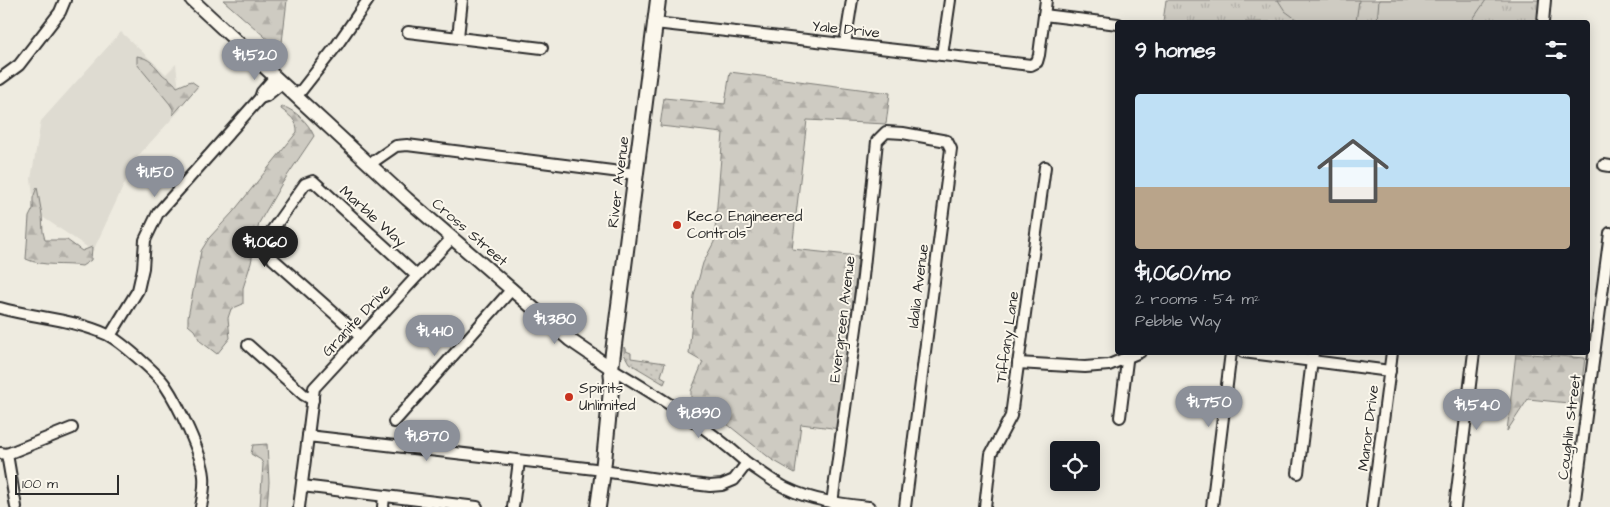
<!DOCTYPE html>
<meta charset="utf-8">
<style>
:root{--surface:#171b24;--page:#242831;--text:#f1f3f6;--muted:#9ea1a6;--accent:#8c9099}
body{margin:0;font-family:"Architects Daughter",sans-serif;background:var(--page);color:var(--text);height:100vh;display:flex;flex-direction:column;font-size:19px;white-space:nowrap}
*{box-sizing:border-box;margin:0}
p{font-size:16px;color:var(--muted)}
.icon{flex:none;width:28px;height:28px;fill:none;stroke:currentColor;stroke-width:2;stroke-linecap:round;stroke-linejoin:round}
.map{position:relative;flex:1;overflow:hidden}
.details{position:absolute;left:1115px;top:20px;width:475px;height:335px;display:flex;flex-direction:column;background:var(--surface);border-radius:5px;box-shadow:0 2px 12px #0003}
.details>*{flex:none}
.buttons{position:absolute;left:1050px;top:441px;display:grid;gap:10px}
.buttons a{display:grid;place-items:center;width:50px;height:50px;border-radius:5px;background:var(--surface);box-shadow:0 2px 12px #0003;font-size:25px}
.scale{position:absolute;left:15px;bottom:12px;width:104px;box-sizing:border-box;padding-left:5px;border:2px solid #2b2b2b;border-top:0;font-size:14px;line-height:18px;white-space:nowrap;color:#2b2b2b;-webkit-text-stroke:4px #fbf7ec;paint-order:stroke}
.price{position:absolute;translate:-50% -42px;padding:0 11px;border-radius:18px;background:var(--accent);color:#fff;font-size:16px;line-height:32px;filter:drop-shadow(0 1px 2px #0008)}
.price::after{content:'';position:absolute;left:50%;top:30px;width:15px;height:11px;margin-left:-8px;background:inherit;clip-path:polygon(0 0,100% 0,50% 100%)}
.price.selected{background:#222;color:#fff}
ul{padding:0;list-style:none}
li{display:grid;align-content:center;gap:10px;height:265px;padding:0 20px}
li span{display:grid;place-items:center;height:155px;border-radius:5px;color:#555}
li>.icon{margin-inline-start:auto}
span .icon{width:90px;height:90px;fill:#fffc;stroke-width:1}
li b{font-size:21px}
h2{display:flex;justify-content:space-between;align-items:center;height:60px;padding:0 20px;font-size:21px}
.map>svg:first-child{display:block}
.built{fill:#dedbd1}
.grass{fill:url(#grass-dots);stroke:#7c7b76}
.forest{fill:url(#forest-firs);stroke:#7c7b76}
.park{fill:url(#park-tufts);stroke:#7c7b76}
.garden{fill:#cecbc2;stroke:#7c7b76}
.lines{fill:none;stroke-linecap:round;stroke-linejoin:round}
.minor-casing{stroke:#2b2b2b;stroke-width:14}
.major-casing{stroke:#2b2b2b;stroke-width:16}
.highway-casing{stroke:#2b2b2b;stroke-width:18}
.minor{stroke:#fbf7ec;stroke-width:10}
.major{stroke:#fbf7ec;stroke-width:12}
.highway{stroke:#fbf7ec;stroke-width:14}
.poi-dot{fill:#c8321e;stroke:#fbf7ec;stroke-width:2}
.labels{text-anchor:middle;stroke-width:4;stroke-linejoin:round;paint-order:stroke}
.street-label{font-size:15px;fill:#2b2b2b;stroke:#fbf7ec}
.poi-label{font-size:15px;fill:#2b2b2b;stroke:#fbf7ec;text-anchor:start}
</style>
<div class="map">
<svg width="1610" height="507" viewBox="0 0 1610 507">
<defs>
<pattern id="grass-dots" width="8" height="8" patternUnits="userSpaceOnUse" patternTransform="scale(1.25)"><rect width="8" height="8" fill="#cecbc2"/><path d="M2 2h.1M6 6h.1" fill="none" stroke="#b1aea7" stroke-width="1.8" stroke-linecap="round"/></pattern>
<pattern id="forest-firs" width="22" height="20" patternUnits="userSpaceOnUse" patternTransform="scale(1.25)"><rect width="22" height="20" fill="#cecbc2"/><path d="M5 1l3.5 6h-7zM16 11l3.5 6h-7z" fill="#b1aea7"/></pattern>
<pattern id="park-tufts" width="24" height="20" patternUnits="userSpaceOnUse" patternTransform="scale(1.25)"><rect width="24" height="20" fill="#cecbc2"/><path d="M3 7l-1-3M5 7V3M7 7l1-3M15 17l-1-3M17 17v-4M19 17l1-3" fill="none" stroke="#b1aea7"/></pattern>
</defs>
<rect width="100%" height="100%" fill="#eeebe0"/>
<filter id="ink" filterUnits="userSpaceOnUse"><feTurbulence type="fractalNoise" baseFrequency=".02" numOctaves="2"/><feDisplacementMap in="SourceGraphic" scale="10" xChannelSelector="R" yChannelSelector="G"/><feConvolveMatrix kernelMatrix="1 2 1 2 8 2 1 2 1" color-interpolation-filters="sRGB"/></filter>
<g filter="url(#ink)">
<path class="built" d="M121 32 166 74 176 64 181 109 137 157 93 251 35 212 31 179 41 121Z"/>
<path class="grass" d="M624 347 626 351 631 353V358L665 363 661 376 666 379 664 384 629 363 624 354Z"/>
<g class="forest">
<path d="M223 0H287L281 51Z"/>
<path d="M137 56C149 58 155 65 162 74 167 79 172 79 177 87L191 81 198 86 173 115V109L170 104 137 64Z"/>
<path d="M730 72 890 93 886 124 807 120 792 249 858 256 840 429 801 424 795 473 771 459 722 420 691 402V391L703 362 689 354 694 296 703 263 714 242 723 133 660 126 664 98 725 104Z"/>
<path d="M282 106C296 111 308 122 314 136L281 185 259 223 251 263 243 288V304L231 309 228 318 230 338 217 354 200 341 194 330 188 325V317L201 251 209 238 233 212 297 132C298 121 289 115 281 109Z"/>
<path d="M37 187 42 215 43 232 45 240H67L82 251 92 247 91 260 82 266C64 263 43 267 26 259L29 217 33 209V198Z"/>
<path d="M1516 353 1585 358 1579 404 1528 399 1507 431Z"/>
<path d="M267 444 269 482 267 507H260L263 464 261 460 251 454 253 445Z"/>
</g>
<path class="park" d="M1166 0H1546L1543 22H1163Z"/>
<g class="garden">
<path d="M1278 0H1359L1356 22H1300L1285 11Z"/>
<path d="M1379 0H1486L1471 22H1377Z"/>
</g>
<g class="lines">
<g class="minor-casing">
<g id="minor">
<path d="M1044 15 1118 24"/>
<path d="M1543 22 1545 0"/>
<path d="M655 23 1031 65 1037 62 1039 55 1046 0"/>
<path d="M408 32 542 48"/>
<path d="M458 37 462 0"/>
<path d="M845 44 852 0"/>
<path d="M942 55 950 0"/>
<path d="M0 79 19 65 60 12 65 0"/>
<path d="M297 96 337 45 368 0"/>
<path d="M260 98 266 96 282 83"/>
<path d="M370 164 396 146 407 145 636 174"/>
<path d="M1604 165 1610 166"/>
<path d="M0 308C36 318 73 319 108 335 120 341 157 373 165 385 178 404 202 454 204 476 205 486 203 497 201 507"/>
<path d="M110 336 138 290 143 268 145 240 158 213 260 98 262 92 275 77"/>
<path d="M361 337 273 259 268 236 305 184 313 181 417 276"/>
<path d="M248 345 304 395 313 400"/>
<path d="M1243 352 1390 371"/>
<path d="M1018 363 1085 367 1109 365 1140 352"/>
<path d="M611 368C661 398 703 424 747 463"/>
<path d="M1120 417 1128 353"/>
<path d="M394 422 512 289"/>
<path d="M308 436 314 388 452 238"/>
<path d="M0 453 7 454 72 428"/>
<path d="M7 454 16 507"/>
<path d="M603 471 685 483 710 486 722 485 734 480 747 463C760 471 773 482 786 488 812 501 842 504 869 507"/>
<path d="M1298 473 1313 352"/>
<path d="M302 486 477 507"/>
<path d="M832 503 863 277 877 141 886 132 903 133 947 141 951 149 905 507"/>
<path d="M299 507 308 436 595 469"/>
<path d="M383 507 384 496"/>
<path d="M513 507 519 461"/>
<path d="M985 507 991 454 1011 416 1045 167"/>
<path d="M1212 507 1231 352"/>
<path d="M1372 507 1392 352"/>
<path d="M1455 507 1474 352"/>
<path d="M1574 507 1610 233"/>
</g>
</g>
<g class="major-casing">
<path id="major" d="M192 0 407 199 570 340 611 368"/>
</g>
<g class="highway-casing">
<path id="highway" d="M598 507 603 471 612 380 611 368 658 0"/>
</g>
<use href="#minor" class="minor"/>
<use href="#major" class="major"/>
<use href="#highway" class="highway"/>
</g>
</g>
<g class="poi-dot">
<circle cx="677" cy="225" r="5"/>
<circle cx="569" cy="397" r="5"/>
</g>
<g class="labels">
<g class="street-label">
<text transform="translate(846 29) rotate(6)" y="5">Yale Drive</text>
<text transform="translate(618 182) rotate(-83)" y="5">River Avenue</text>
<text transform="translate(373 216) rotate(42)" y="5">Marble Way</text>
<text transform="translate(470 232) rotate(41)" y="5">Cross Street</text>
<text transform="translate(918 286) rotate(-83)" y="5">Idalia Avenue</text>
<text transform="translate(842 319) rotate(-83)" y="5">Evergreen Avenue</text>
<text transform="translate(356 320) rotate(-47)" y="5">Granite Drive</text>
<text transform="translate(1007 337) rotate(-82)" y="5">Tiffany Lane</text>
<text transform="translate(1569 427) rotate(-83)" y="5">Coughlin Street</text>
<text transform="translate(1368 428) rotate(-83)" y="5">Manor Drive</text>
</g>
<g class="poi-label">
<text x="687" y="221">Keco Engineered<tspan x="687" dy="17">Controls</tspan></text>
<text x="579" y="393">Spirits<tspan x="579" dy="17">Unlimited</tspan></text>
</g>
</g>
</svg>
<div class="buttons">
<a><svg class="icon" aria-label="locate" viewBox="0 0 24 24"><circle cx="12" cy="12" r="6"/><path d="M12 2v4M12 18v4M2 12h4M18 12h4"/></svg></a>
</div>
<div class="scale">100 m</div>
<b class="price" style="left:255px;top:81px">$1,520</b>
<b class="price" style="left:155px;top:198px">$1,150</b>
<b class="price selected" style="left:265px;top:268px">$1,060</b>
<b class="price" style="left:555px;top:345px">$1,380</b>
<b class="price" style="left:435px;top:357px">$1,410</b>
<b class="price" style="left:1209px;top:428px">$1,750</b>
<b class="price" style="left:1477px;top:431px">$1,540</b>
<b class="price" style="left:699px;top:439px">$1,890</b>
<b class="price" style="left:427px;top:462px">$1,870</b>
<section class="details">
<h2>9 homes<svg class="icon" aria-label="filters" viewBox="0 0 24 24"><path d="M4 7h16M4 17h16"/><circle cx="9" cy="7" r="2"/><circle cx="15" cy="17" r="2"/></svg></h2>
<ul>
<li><span style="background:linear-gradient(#bfe0f5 60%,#b9a48a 0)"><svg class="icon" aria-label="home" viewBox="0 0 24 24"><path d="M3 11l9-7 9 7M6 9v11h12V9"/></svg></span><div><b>$1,060/mo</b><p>2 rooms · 54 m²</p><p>Pebble Way</p></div></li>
</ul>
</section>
</div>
